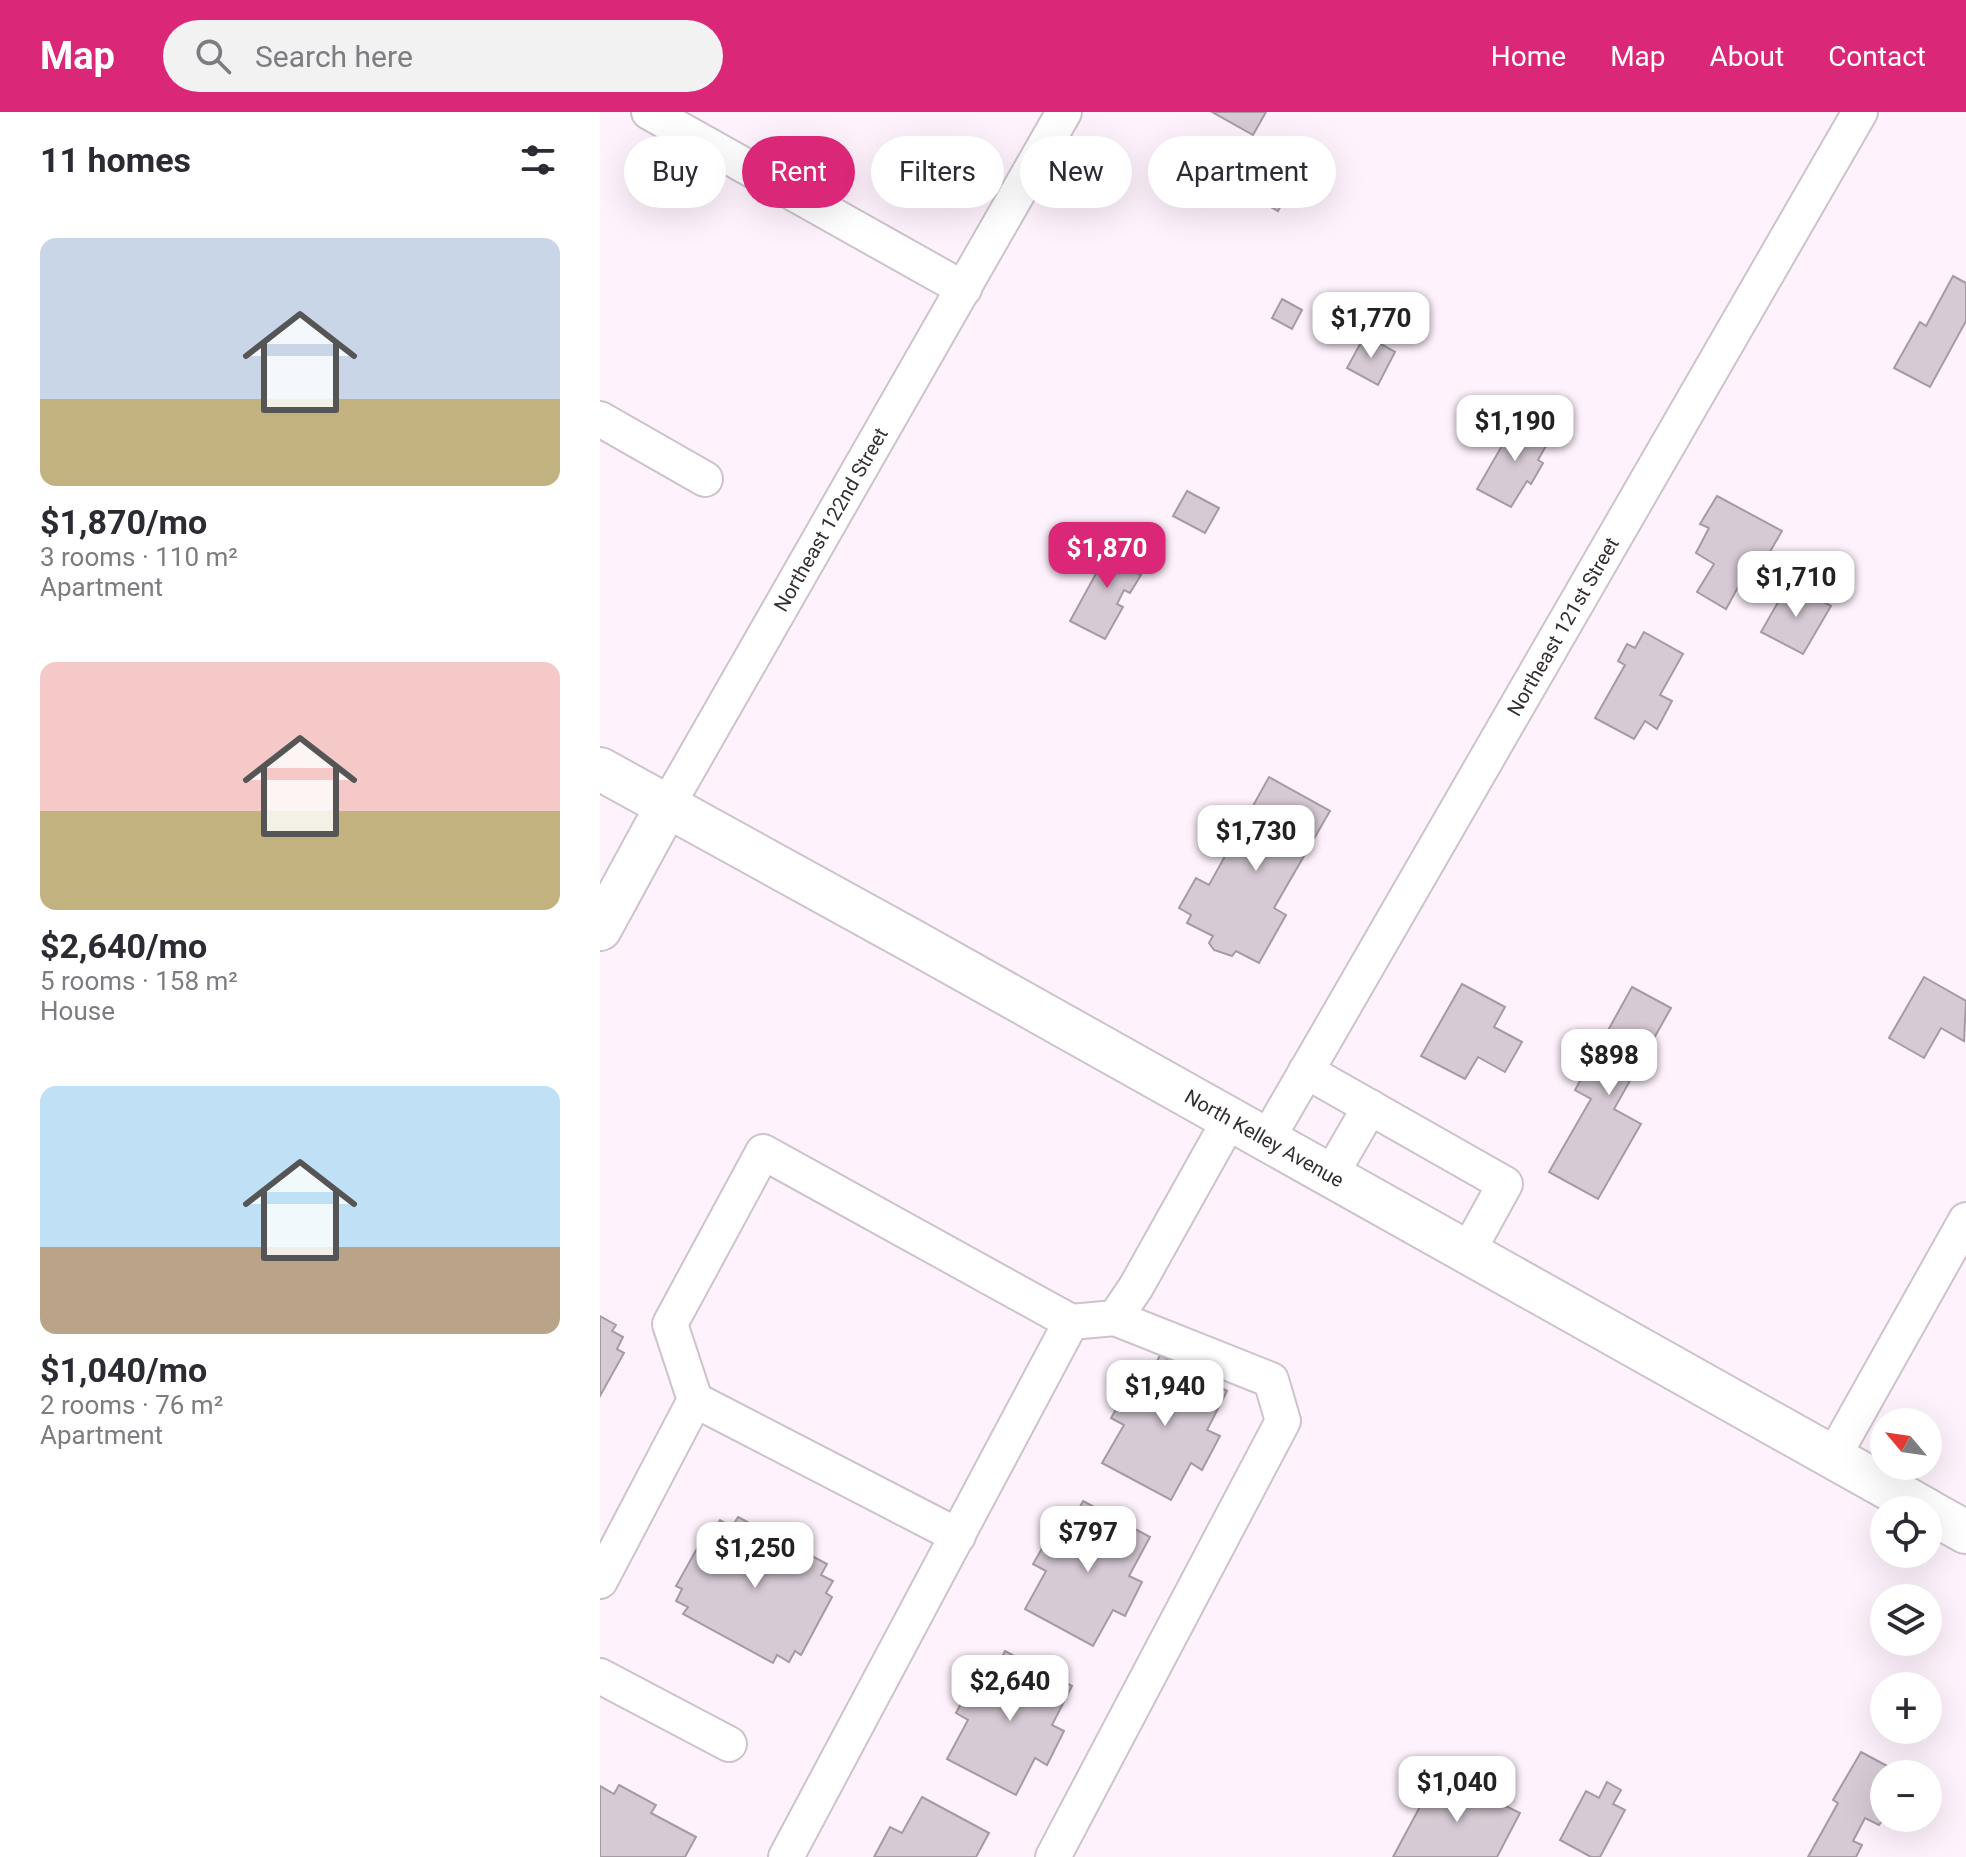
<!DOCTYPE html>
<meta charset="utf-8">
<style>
:root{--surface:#fff;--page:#f2f2f3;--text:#2b2b33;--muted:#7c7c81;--accent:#db2777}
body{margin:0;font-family:Roboto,sans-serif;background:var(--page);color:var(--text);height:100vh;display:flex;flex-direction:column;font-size:30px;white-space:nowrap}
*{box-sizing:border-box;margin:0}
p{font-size:26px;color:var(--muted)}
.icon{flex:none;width:44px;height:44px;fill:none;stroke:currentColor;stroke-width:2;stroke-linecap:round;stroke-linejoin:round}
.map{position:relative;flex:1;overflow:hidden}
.panel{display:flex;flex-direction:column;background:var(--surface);width:600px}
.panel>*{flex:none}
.guide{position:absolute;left:24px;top:24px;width:760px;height:72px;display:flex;gap:16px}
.needle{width:52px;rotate:299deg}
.fabs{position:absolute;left:1270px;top:1296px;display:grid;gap:16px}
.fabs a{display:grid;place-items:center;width:72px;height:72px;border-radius:50%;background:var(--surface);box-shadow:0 8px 32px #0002;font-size:40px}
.price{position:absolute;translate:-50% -68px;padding:0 18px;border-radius:16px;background:#fff;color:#222;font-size:26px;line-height:52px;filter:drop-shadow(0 2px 4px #0008)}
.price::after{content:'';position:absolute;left:50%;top:48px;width:24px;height:18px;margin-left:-12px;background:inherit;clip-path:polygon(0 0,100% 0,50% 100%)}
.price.on{background:var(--accent);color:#fff}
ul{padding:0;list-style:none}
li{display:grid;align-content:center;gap:16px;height:424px;padding:0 40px}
li span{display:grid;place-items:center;height:248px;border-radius:16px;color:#555}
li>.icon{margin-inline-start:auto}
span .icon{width:144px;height:144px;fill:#fffc;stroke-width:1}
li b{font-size:34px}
h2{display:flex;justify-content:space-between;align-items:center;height:96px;padding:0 40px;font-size:34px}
.chip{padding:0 28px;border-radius:36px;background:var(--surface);box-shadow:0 8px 32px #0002;font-size:28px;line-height:72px}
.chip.on{background:var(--accent);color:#fff}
header{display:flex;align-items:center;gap:48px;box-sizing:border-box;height:112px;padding:0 40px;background:var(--accent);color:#fff}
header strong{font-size:38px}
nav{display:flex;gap:44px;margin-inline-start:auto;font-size:28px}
.search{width:560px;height:72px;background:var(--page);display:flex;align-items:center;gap:20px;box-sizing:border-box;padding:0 28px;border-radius:44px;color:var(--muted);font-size:30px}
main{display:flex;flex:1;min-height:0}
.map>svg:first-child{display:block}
.building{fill:#d6cad5;stroke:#a69ba5;stroke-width:2}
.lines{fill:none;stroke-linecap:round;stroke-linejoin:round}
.minor-casing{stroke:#cec3cd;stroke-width:38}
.major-casing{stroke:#cec3cd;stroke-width:46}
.minor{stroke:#fff;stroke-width:34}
.major{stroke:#fff;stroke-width:42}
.labels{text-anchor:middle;stroke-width:8;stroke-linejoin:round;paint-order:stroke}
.street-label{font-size:20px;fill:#332e32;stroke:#fff}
</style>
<header>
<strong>Map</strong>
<div class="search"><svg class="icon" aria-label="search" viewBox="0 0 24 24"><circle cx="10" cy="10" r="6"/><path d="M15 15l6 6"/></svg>Search here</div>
<nav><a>Home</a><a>Map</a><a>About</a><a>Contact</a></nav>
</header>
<main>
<section class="panel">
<h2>11 homes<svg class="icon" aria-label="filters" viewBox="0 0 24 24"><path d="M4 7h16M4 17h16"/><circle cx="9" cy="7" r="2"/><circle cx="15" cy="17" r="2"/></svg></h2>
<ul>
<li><span style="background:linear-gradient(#c9d6e8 65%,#c2b280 0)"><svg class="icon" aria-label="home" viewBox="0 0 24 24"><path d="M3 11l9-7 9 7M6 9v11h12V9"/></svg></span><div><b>$1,870/mo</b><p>3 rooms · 110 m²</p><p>Apartment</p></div></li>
<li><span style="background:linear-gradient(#f6c9c9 60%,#c2b280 0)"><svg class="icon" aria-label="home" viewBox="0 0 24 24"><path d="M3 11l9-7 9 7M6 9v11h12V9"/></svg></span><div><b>$2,640/mo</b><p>5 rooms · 158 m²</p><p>House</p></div></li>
<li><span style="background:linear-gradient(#bfe0f5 65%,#b9a48a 0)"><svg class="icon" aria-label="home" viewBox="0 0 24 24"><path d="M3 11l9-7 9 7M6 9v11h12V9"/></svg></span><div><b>$1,040/mo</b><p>2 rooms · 76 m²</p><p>Apartment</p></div></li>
</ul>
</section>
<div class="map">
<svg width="1366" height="1745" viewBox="0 0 1366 1745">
<rect width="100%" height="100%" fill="#fef2fd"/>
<g class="building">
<path d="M612 0H666L653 23Z"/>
<path d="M671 38 719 64 705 90 688 80 678 99 646 81Z"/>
<path d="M1353 164 1366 171V209L1330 275 1294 256 1320 210 1326 214Z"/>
<path d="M682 187 702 198 692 217 672 206Z"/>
<path d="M765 223 795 240 778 273 747 256Z"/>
<path d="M918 306 951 325 938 348 943 351 931 372 927 369 911 395 877 377Z"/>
<path d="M587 379 619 396 605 421 573 404Z"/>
<path d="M1117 384 1182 419 1158 460 1149 455 1126 497 1097 480 1114 452 1096 441 1109 416 1100 412Z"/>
<path d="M509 429 543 447 536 461 541 463 530 481 524 478 517 492 523 495 505 527 470 509 498 458 493 456Z"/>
<path d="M1189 471 1231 494 1203 542 1161 520Z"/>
<path d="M1044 520 1083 542 1060 583 1072 589 1057 617 1045 609 1034 627 995 606 1025 553 1018 549 1027 532 1035 536Z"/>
<path d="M669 665 730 699 674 796 686 803 659 851 636 839 632 844 614 838 609 831 613 824 587 811 591 803 579 796 596 766 609 773Z"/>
<path d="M1324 865 1366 889 1364 929 1341 916 1324 946 1289 926Z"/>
<path d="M862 872 905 895 894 915 922 930 905 960 878 945 865 967 821 944Z"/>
<path d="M1032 875 1071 896 1014 997 1041 1012 998 1087 949 1060 991 987 975 978Z"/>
<path d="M0 1204 16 1213 12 1219 23 1225 17 1237 24 1241 0 1284Z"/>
<path d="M560 1243 627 1279 607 1318 620 1324 602 1358 591 1351 571 1388 502 1351 524 1313 511 1306 530 1273 542 1279Z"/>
<path d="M483 1389 550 1425 529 1464 542 1470 525 1504 513 1498 493 1534 425 1497 446 1459 433 1452 452 1419 464 1425Z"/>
<path d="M138 1405 227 1452 221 1463 233 1469 226 1481 232 1485 201 1543 195 1539 189 1550 177 1543 173 1551 83 1502 88 1495 76 1489 82 1477 76 1474 108 1417 113 1420 120 1408 132 1415Z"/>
<path d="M405 1539 472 1574 452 1613 464 1619 447 1653 435 1646 416 1683 347 1647 368 1608 356 1601 374 1568 386 1574Z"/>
<path d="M1261 1640 1302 1662H1284V1706H1296L1292 1714 1282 1709 1279 1713 1265 1706 1253 1729 1262 1733 1256 1745H1208L1238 1691 1233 1688Z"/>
<path d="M838 1661 920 1701 897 1745H793Z"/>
<path d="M1007 1670 1021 1678 1013 1692 1025 1698 1000 1745H991L960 1728 986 1679 999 1686Z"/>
<path d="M19 1673 56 1693 51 1701 96 1725 85 1745H0V1674L14 1682Z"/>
<path d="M322 1685 389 1721 376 1745H274L290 1715 302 1721Z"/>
</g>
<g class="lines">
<g class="minor-casing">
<g id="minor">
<path d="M49 0 364 177"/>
<path d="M0 307 105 367"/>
<path id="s1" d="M67 694 464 0"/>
<path d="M706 959 905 1072 867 1141"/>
<path id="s2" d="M666 1029 1260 0"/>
<path d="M730 1064 770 995"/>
<path d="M95 1288 70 1212 163 1040 471 1210"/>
<path d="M1233 1345 1366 1108"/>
<path d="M0 1469 95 1288 358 1424"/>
<path d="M0 1564 129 1632"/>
<path d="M186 1745 471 1210 515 1206 536 1175 630 1007"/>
<path d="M453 1745 683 1309 671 1268 515 1206"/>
</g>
</g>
<g class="major-casing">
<g id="major">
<path id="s3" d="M0 657 316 831 1327 1398"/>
<path d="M0 817 67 694"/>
<path d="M1328 1399 1366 1420"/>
</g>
</g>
<use href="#minor" class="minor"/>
<use href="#major" class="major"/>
</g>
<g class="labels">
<g class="street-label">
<text dy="7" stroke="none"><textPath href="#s1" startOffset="330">Northeast 122nd Street</textPath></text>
<text dy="7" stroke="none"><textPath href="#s2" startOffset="594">Northeast 121st Street</textPath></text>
<text dy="7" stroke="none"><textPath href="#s3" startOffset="760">North Kelley Avenue</textPath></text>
</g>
</g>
</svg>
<div class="fabs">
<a><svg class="needle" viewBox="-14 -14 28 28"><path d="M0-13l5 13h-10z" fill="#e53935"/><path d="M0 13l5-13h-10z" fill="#7c7c81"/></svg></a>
<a><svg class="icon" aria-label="locate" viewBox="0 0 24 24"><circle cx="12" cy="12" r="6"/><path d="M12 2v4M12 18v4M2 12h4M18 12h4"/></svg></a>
<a><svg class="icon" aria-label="layers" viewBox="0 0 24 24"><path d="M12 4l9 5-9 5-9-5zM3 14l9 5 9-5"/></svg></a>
<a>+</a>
<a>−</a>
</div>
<b class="price" style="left:771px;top:248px">$1,770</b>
<b class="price" style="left:915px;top:351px">$1,190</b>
<b class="price on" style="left:507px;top:478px">$1,870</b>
<b class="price" style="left:1196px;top:507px">$1,710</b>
<b class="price" style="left:656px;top:761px">$1,730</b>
<b class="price" style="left:1009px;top:985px">$898</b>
<b class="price" style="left:565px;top:1316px">$1,940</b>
<b class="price" style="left:488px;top:1462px">$797</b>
<b class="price" style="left:155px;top:1478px">$1,250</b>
<b class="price" style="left:410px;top:1611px">$2,640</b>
<b class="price" style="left:857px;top:1712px">$1,040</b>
<div class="guide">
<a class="chip">Buy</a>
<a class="chip on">Rent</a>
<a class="chip">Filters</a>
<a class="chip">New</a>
<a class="chip">Apartment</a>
</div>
</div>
</main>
